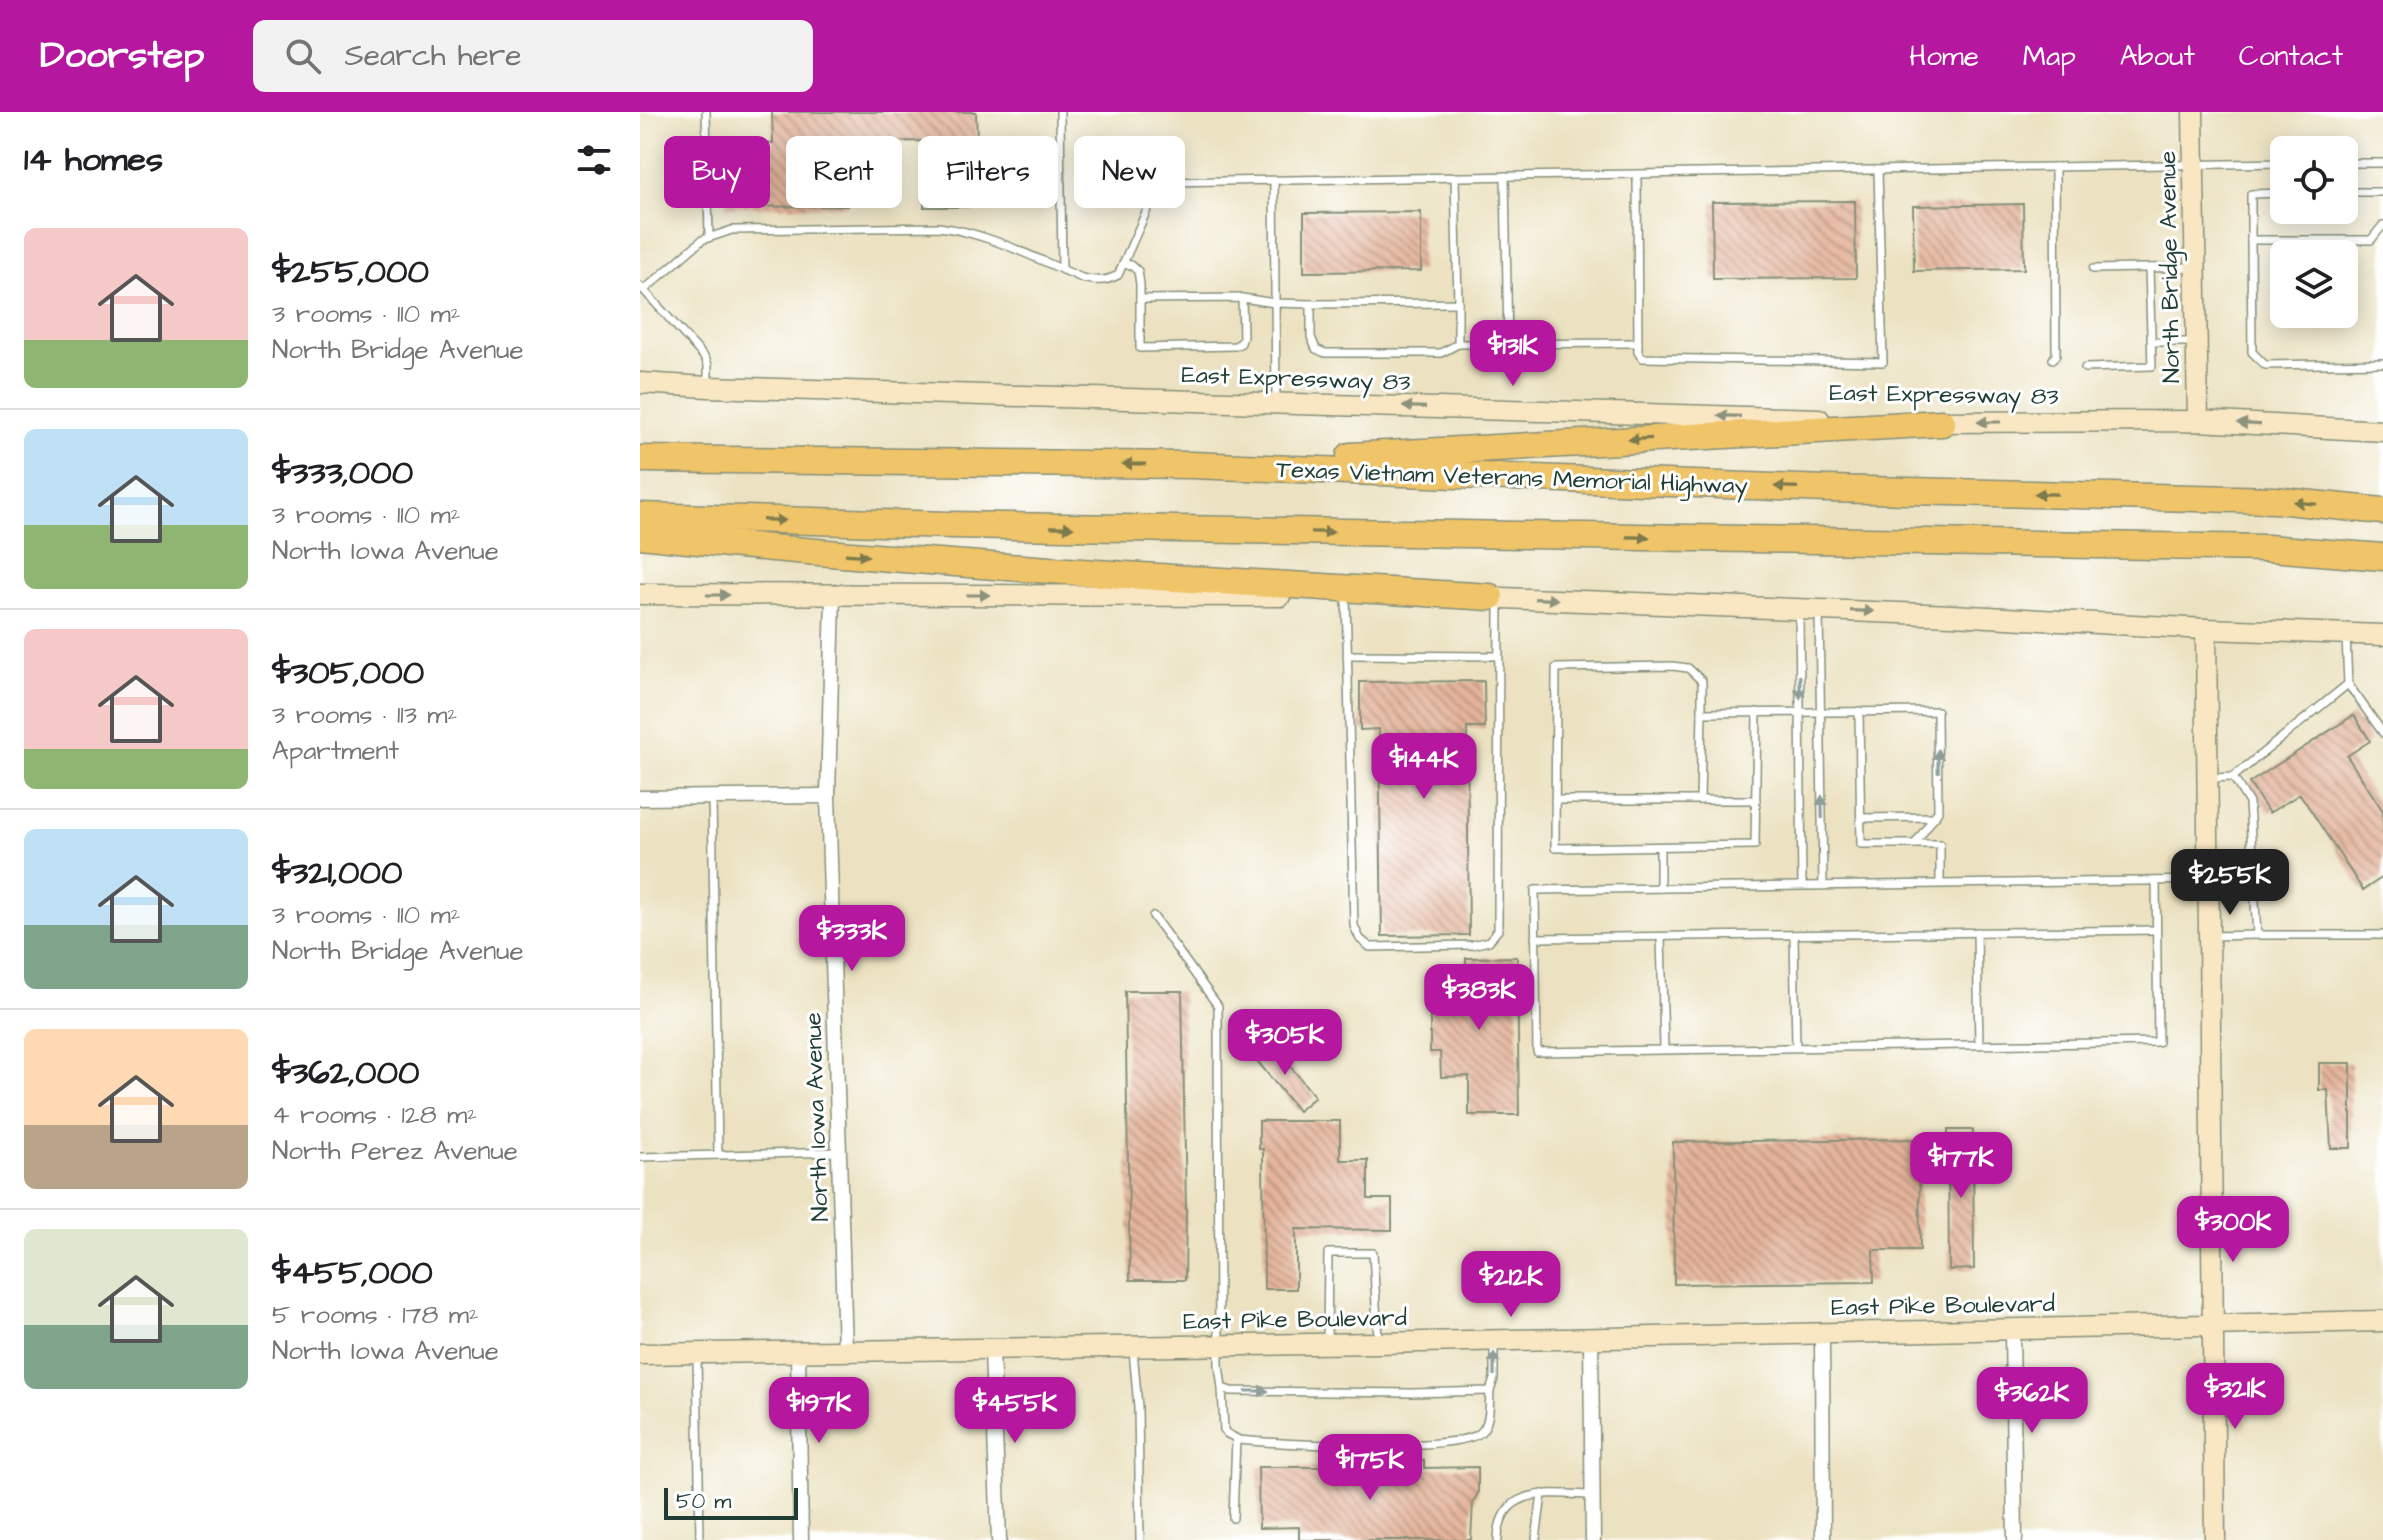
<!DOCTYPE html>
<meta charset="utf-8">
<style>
:root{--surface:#fff;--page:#f2f2f2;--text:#202124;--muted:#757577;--line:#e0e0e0;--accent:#b5179e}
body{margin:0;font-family:"Architects Daughter",sans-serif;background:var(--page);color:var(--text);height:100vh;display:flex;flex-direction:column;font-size:30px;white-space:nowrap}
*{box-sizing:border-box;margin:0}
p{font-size:26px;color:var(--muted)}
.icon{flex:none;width:44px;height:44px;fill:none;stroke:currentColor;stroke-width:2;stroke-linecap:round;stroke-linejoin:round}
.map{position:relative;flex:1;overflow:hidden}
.panel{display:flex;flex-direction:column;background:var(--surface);width:640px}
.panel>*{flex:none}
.hud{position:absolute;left:24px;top:24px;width:760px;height:72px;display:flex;gap:16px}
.controls{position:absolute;left:1630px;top:24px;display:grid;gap:16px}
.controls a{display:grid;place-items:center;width:88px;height:88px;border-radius:12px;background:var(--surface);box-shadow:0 4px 20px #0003;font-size:40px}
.scale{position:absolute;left:24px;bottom:20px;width:134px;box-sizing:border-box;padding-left:8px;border:4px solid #1f3d34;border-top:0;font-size:22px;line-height:28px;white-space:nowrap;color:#1f3d34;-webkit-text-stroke:6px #fff;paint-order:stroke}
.price{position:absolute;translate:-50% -68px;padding:0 18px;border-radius:16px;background:var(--accent);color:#fff;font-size:26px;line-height:52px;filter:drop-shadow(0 2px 4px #0008)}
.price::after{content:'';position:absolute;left:50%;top:48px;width:24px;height:18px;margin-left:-12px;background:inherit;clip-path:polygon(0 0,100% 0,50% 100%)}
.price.current{background:#222;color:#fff}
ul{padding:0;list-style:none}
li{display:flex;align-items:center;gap:24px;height:200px;padding:0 24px}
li+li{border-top:2px solid var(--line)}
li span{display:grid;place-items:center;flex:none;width:224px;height:160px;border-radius:12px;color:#555}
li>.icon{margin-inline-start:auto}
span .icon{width:96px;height:96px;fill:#fffc;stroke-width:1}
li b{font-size:34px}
h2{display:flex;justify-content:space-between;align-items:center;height:96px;padding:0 24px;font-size:34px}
.chip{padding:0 28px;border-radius:12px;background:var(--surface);box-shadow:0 4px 20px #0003;font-size:28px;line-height:72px}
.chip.current{background:var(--accent);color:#fff}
header{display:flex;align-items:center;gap:48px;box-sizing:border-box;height:112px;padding:0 40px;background:var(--accent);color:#fff}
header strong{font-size:38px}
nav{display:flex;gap:44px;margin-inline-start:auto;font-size:28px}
.search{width:560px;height:72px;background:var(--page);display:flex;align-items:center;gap:20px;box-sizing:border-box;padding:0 28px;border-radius:12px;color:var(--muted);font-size:30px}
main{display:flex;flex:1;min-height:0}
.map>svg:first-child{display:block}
.building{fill:url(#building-back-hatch)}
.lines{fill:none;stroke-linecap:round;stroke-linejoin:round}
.lane-casing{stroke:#86907a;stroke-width:10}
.street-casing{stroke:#86907a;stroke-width:17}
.secondary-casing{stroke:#86907a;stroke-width:23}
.highway-casing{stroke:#86907a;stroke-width:29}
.lane{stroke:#fff;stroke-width:7}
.street{stroke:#fff;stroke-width:14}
.secondary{stroke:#f9e7c3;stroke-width:20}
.highway{stroke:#f0c469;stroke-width:26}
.oneway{fill:#8c927c}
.oneway2{fill:#7d7a4c}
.oneway3{fill:#8f9e9a}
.labels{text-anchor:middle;stroke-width:6;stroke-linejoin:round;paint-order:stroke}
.street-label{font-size:24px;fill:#1f3d34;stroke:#fff}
</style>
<header>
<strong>Doorstep</strong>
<div class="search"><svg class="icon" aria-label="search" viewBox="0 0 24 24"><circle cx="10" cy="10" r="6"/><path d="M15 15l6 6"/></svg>Search here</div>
<nav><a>Home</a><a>Map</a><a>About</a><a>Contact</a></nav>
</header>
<main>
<section class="panel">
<h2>14 homes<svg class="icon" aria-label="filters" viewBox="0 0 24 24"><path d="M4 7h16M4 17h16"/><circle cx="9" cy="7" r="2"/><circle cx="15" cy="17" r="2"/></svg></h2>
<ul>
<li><span style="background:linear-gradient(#f6c9c9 70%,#8fb573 0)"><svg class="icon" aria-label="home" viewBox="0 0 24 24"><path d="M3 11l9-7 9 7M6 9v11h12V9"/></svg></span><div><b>$255,000</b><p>3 rooms · 110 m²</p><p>North Bridge Avenue</p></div></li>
<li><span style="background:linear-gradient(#bfe0f5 60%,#8fb573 0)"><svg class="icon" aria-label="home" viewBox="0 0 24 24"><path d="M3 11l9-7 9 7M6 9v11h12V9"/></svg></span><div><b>$333,000</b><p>3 rooms · 110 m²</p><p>North Iowa Avenue</p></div></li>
<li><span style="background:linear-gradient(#f6c9c9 75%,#8fb573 0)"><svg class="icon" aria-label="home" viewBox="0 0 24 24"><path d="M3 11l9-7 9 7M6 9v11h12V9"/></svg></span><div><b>$305,000</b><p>3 rooms · 113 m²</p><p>Apartment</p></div></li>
<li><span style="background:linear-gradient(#bfe0f5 60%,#7fa58c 0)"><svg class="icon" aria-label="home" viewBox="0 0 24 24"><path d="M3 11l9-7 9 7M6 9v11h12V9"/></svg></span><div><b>$321,000</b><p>3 rooms · 110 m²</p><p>North Bridge Avenue</p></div></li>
<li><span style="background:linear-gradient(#ffd9b3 60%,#b9a48a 0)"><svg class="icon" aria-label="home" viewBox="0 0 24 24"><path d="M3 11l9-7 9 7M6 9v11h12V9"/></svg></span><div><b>$362,000</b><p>4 rooms · 128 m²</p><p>North Perez Avenue</p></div></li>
<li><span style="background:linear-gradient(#dfe7d0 60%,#7fa58c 0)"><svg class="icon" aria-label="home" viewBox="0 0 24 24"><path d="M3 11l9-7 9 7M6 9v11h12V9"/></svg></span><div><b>$455,000</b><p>5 rooms · 178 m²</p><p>North Iowa Avenue</p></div></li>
</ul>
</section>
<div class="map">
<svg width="1743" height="1428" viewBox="0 0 1743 1428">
<defs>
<pattern id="building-back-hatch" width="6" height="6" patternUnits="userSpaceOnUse" patternTransform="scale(2)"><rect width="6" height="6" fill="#e4b39a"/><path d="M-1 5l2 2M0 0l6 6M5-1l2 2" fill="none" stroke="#b8937e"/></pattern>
</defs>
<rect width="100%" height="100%" fill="#fff"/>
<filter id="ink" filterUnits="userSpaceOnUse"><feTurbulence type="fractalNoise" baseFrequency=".0125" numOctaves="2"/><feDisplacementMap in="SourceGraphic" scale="16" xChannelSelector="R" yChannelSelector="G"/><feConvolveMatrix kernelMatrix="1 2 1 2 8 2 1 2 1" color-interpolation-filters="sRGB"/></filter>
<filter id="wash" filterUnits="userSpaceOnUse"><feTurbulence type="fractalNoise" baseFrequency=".006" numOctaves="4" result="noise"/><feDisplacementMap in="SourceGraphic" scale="32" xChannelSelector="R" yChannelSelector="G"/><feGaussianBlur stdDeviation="1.8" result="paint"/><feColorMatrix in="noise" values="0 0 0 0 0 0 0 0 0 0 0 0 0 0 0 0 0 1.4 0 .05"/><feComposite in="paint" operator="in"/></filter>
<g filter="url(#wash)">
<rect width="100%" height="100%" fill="#ece2c1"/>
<g id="blocks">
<g class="building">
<path d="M132 0H336L337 28H327L328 95H284L283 29 207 30 208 94 86 95 85 32 133 31Z"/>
<path d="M1215 89 1216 166 1073 167 1072 90Z"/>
<path d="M1383 92 1384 157 1274 159 1273 94Z"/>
<path d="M781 100V159L664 160V101Z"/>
<path d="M844 569 845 616H827L829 823 742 824 739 617 720 618V570Z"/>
<path d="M1714 603 1730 629 1707 644 1743 699V765L1723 778 1660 682 1629 701 1609 671Z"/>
<path d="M877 845 879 1003H829V964L801 965 800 940H790V866H805V858H826V846Z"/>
<path d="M485 879H542L546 1099 545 1168H490Z"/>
<path d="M632 931 675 985 658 999 614 945Z"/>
<path d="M1679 951H1711V1036H1691L1688 978H1679Z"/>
<path d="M619 1009H700V1048H728V1087H752V1118L656 1117V1177H624L623 1037H619Z"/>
<path d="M1308 1018H1333L1334 1157 1309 1158Z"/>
<path d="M1279 1027 1280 1138H1233L1234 1170 1034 1172 1033 1030Z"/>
<path d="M751 1347 784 1348V1356L838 1355V1381L833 1390 831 1428H659V1415L619 1416 618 1355H751Z"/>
</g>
</g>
</g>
<g filter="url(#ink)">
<use href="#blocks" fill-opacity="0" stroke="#86907a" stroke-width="2"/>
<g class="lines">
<g class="lane-casing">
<g id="lane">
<path d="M66 0 69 125"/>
<path d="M420 0 422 158"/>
<path d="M1704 51H1743"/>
<path d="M997 63 998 240 1002 246 1243 250 1238 58"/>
<path d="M865 64 868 232"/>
<path d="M634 69 636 290"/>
<path d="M1704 80H1743"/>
<path d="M1644 81 1611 82V128H1731L1743 113"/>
<path d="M1611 128 1612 240 1625 253 1743 251"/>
<path d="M483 152 491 153 498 159 500 172V236L595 234 601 231 603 225 602 186"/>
<path d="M1453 157 1555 155"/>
<path d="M0 174 65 246 68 253V274"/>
<path d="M4 178 62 128 92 118 299 115C349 121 396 147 442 166 456 169 465 170 478 163L515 80 519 74 526 70 1644 51"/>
<path d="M500 187 602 186 635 191 671 192 818 191 815 65"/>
<path d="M818 191V232"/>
<path d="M671 192V225L676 237 685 241H801L818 232 998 231"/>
<path d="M1512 230H1553"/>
<path d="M1413 247 1416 243 1415 55"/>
<path d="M1445 256 1512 254 1509 156"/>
<path d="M706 484 714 814 720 827 730 835 832 833 849 829 858 818 859 487"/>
<path d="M1159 499 1162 773"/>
<path d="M1179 499 1183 773"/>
<path d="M707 543 858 544"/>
<path d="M1708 572 1743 621"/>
<path d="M1219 599 1221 732H1300V771"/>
<path d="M1117 600 1115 733 915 736 916 556 1032 554 1048 556 1062 569V601L1297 599 1298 699 1275 732"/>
<path d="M1593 665 1609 691 1617 823H1743"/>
<path d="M1570 666 1593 665 1708 572 1706 524"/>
<path d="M72 685 78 1043"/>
<path d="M915 688H1116"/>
<path d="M1060 688 1062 601"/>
<path d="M1221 706 1295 705"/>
<path d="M1020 735V776"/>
<path d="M1516 769 1518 930 897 940 895 778 1566 768"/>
<path d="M513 804 578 894 579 1253 582 1276 591 1279 771 1281 850 1279 854 1267V1232"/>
<path d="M1337 820 1339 932"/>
<path d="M1154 823 1156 934"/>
<path d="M1571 824 1617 823"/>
<path d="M1021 825 1024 937"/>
<path d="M895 826 1516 818"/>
<path d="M0 1045 198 1040"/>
<path d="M687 1230 688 1141H733L738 1227"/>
<path d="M493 1238 498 1295 500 1428"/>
<path d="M57 1243 60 1428"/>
<path d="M582 1276 584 1318 586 1321 599 1328C636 1332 820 1341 841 1320 851 1310 849 1292 850 1279"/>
<path d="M593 1406 596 1327"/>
<path d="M858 1428C859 1372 913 1382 953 1383"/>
<path d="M896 1428 902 1382"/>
</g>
</g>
<g class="street-casing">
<g id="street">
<path d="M193 483 188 684 205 1238"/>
<path d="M0 686 188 684"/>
<path d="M1372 1218 1375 1428"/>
<path d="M1182 1222 1183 1428"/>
<path d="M951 1227 953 1428"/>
<path d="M352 1238 359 1428"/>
<path d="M158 1239 161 1428"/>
</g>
</g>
<g class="secondary-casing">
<g id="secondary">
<path d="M1553 0 1558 309"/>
<path d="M0 271 68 275 1179 307"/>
<path d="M1287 310 1558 309 1743 319"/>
<path d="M0 482 640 484"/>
<path d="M836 485 1312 503 1566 517 1743 523"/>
<path d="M1566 517 1575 1428"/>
<path d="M0 1242 738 1231 1743 1209"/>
</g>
</g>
<g class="highway-casing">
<g id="highway">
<path d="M710 344 1302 311"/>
<path d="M0 347 551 353 1187 377 1635 388 1743 399"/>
<path d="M0 404 310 413 1628 436 1743 445"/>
<path d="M0 423C282 453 566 468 850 485"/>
</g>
</g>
<use href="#lane" class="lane"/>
<use href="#street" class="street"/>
<use href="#secondary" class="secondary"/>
<use href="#highway" class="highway"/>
</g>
<defs><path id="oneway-solid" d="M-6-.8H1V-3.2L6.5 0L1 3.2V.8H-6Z" transform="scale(2)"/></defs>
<g class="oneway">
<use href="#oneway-solid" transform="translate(774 295) rotate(-178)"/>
<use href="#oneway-solid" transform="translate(1089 304) rotate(-178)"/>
<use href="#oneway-solid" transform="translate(1349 310) rotate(180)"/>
<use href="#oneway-solid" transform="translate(1609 312) rotate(-177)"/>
<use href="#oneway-solid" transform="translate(78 483)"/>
<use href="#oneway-solid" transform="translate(338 483)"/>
<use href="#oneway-solid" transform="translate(906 487) rotate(2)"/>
<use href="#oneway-solid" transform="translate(1222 499) rotate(2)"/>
</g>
<g class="oneway2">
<use href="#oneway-solid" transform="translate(1000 327) rotate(177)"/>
<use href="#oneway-solid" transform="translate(494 352) rotate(-180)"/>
<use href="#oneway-solid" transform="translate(1146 375) rotate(-178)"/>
<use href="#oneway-solid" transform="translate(1406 382) rotate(-179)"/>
<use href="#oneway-solid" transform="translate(1665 391) rotate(-174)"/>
<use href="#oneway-solid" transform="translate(134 408) rotate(2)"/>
<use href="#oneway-solid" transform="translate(422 415) rotate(1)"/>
<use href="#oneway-solid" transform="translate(682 420) rotate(1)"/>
<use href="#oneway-solid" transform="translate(998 425) rotate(1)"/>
<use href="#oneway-solid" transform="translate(217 443) rotate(4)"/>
</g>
<g class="oneway3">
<use href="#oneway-solid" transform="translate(1160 575) rotate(89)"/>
<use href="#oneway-solid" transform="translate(1298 649) rotate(-91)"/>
<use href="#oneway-solid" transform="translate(1182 695) rotate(-91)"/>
<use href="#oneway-solid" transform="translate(854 1252) rotate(-90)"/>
<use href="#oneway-solid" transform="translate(617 1279)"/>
</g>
</g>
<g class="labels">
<g class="street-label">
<text transform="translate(1529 155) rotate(-91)" y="8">North Bridge Avenue</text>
<text transform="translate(656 266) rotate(2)" y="8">East Expressway 83</text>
<text transform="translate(1304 282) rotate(1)" y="8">East Expressway 83</text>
<text transform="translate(872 365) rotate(2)" y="8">Texas Vietnam Veterans Memorial Highway</text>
<text transform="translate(176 1005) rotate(-92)" y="8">North Iowa Avenue</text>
<text transform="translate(1303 1193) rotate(-1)" y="8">East Pike Boulevard</text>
<text transform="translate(655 1207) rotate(-1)" y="8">East Pike Boulevard</text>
</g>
</g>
</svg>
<div class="controls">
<a><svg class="icon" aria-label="locate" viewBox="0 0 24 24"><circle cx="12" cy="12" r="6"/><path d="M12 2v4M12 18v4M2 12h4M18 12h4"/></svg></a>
<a><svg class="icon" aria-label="layers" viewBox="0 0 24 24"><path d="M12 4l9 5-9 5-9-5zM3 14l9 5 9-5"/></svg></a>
</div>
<div class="scale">50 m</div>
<b class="price" style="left:873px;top:276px">$131K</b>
<b class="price" style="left:784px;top:689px">$144K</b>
<b class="price current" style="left:1590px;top:805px">$255K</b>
<b class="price" style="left:212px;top:861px">$333K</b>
<b class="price" style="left:839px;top:920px">$383K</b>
<b class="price" style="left:645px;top:965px">$305K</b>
<b class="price" style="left:1321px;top:1088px">$177K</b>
<b class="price" style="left:1593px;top:1152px">$300K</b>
<b class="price" style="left:871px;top:1207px">$212K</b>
<b class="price" style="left:1595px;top:1319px">$321K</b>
<b class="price" style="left:1392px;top:1323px">$362K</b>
<b class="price" style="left:179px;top:1333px">$197K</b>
<b class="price" style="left:375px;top:1333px">$455K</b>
<b class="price" style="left:730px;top:1390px">$175K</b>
<div class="hud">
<a class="chip current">Buy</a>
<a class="chip">Rent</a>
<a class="chip">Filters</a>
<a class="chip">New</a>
</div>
</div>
</main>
